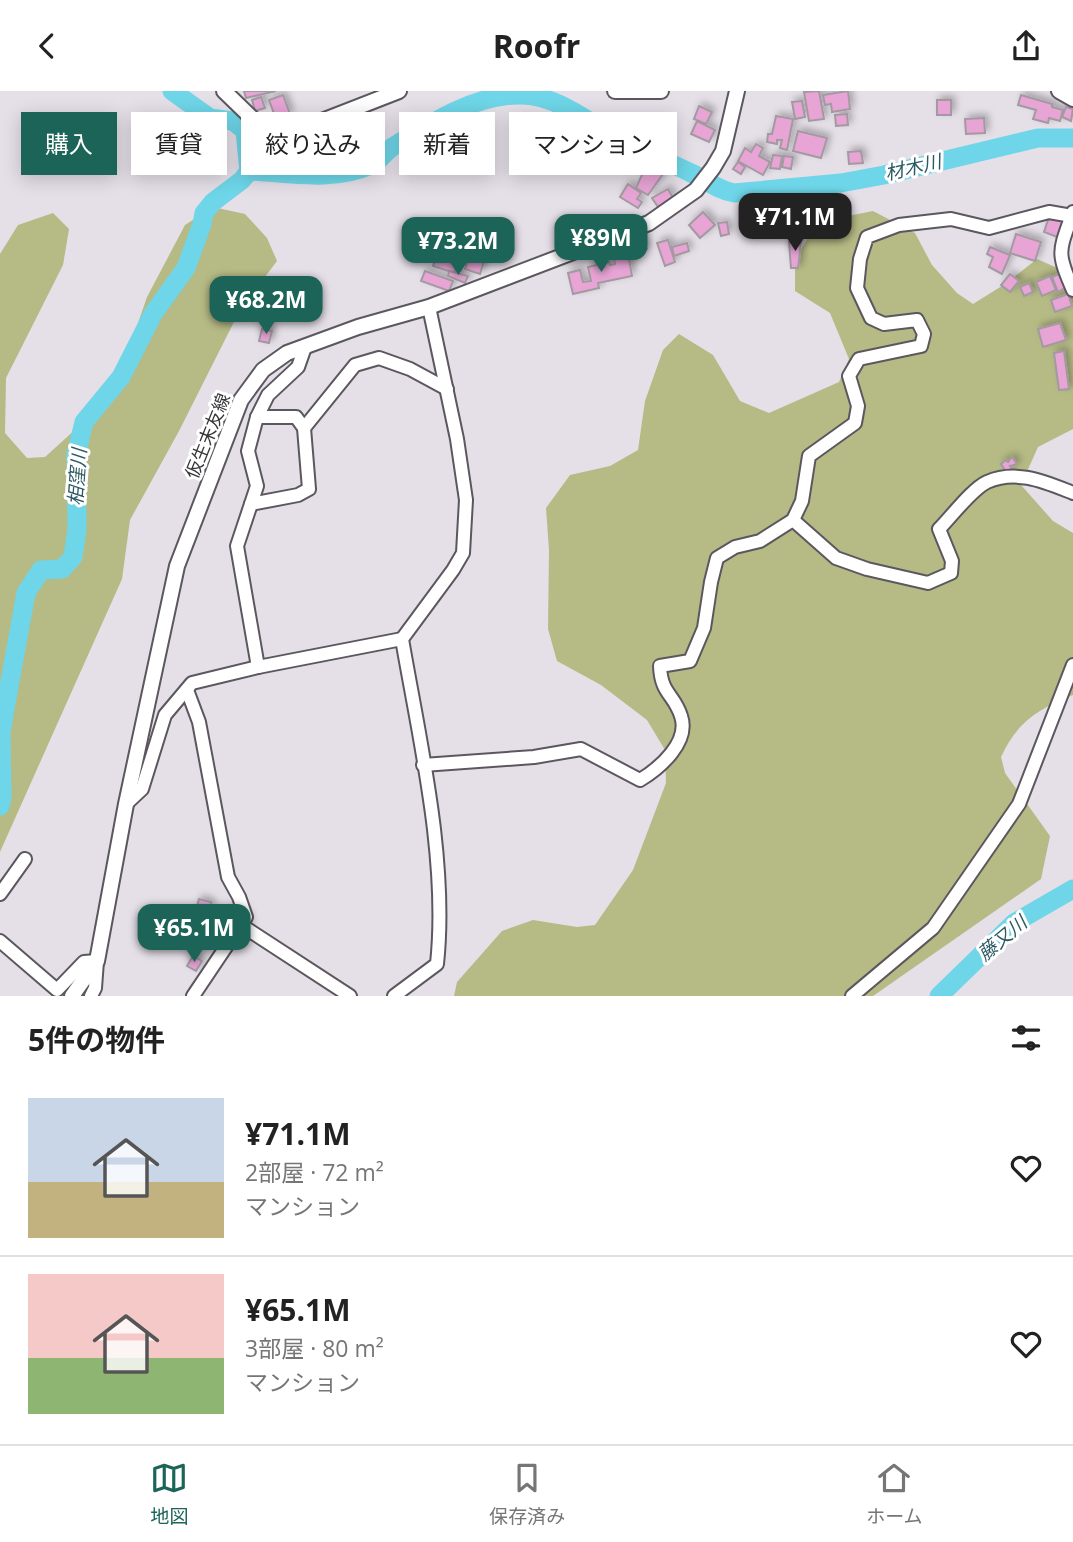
<!DOCTYPE html>
<html lang="ja">
<meta charset="utf-8">
<style>
:root{--surface:#fff;--page:#f6f6f6;--text:#222;--muted:#767676;--line:#e0e0e0;--accent:#1d6458}
body{margin:0;font-family:"Open Sans","Noto Sans JP",sans-serif;background:var(--page);color:var(--text);height:100vh;display:flex;flex-direction:column;font-size:26px;white-space:nowrap}
*{box-sizing:border-box;margin:0}
p{font-size:23px;color:var(--muted)}
.icon{flex:none;width:38px;height:38px;fill:none;stroke:currentColor;stroke-width:2;stroke-linecap:round;stroke-linejoin:round}
.map{position:relative;height:905px;overflow:hidden}
.side{display:flex;flex-direction:column;background:var(--surface);flex:1}
.side>*{flex:none}
.banner{position:absolute;left:21px;top:21px;width:700px;height:63px;display:flex;gap:14px}
.price{position:absolute;translate:-50% -60px;padding:0 16px;border-radius:14px;background:var(--accent);color:#fff;font-size:23px;line-height:46px;filter:drop-shadow(0 2px 4px #0008)}
.price::after{content:'';position:absolute;left:50%;top:42px;width:21px;height:16px;margin-left:-10px;background:inherit;clip-path:polygon(0 0,100% 0,50% 100%)}
.price.active{background:#222;color:#fff}
ul{padding:0;list-style:none}
li{display:flex;align-items:center;gap:21px;height:175px;padding:0 28px}
li+li{border-top:2px solid var(--line)}
li span{display:grid;place-items:center;flex:none;width:196px;height:140px;border-radius:0px;color:#555}
li>.icon{margin-inline-start:auto}
span .icon{width:84px;height:84px;fill:#fffc;stroke-width:1}
li b{font-size:30px}
h2{display:flex;justify-content:space-between;align-items:center;height:84px;padding:0 28px;font-size:30px}
.tag{padding:0 24px;border-radius:0px;background:var(--surface);box-shadow:0 4px 18px #0003;font-size:24px;line-height:63px}
.tag.active{background:var(--accent);color:#fff}
header{display:flex;justify-content:space-between;align-items:center;height:91px;padding:0 28px;background:var(--surface);font-size:32px;font-weight:700}
.tabs{display:flex;justify-content:space-around;align-items:center;height:98px;border-top:2px solid var(--line);background:var(--surface);font-size:19px;color:var(--muted)}
.tabs a{display:grid;justify-items:center;gap:4px}
.tabs .active{color:var(--accent)}
.map>svg:first-child{display:block}
.green{fill:#b6ba85}
.lines{fill:none;stroke-linecap:round;stroke-linejoin:round}
.river{stroke:#6ed6e8;stroke-width:19}
.building{fill:#e7a4d5;stroke:#a29aa0;stroke-width:2;filter:url(#shadow)}
.minor-casing{stroke:#5c575e;stroke-width:16}
.major-casing{stroke:#5c575e;stroke-width:18}
.minor{stroke:#fff;stroke-width:12}
.major{stroke:#fff;stroke-width:14}
.labels{text-anchor:middle;stroke-width:6;stroke-linejoin:round;paint-order:stroke}
.street-label{font-size:18px;fill:#373538;stroke:#fff}
.water-label{font-size:19px;font-style:italic;fill:#2c5a63;stroke:#fff}
</style>
<header><svg class="icon" aria-label="back" viewBox="0 0 24 24"><path d="M15 5l-7 7 7 7"/></svg>Roofr<svg class="icon" aria-label="share" viewBox="0 0 24 24"><path d="M12 15V3M7 8l5-5 5 5M5 13v7h14v-7"/></svg></header>
<div class="map">
<svg width="1073" height="905" viewBox="0 0 1073 905">
<defs>
<filter id="shadow"><feDropShadow dx="3.5" dy="-3.5" stdDeviation="3.5" flood-color="#0004"/></filter>
</defs>
<rect width="100%" height="100%" fill="#e5dfe8"/>
<g class="green">
<path d="M213 116 245 123 267 147 277 170 240 219 179 340 130 429 122 488 0 761V163L18 134 53 122 69 138 63 174 6 287 5 342 27 367 45 366 99 317 118 290 147 206 185 134Z"/>
<path d="M873 120 915 142 932 174 957 202 973 213 1005 193 1037 168 1073 184V338L1038 356 1021 394 1053 430 1073 442V604C1038 618 1017 631 1001 666L1005 682 1050 745 1041 788 873 905H454L457 891 502 840 533 829 577 836 595 834 633 779 666 692 665 659 647 629 601 594 557 570 548 538 549 459 546 417 570 384 610 375 638 359 645 310 663 259 679 243 713 264 740 310 769 322 839 291 849 268 830 222 795 200V168L818 131Z"/>
</g>
<g class="lines">
<g class="river">
<path d="M172 0 210 27 233 30 245 40 249 80"/>
<path d="M249 80C290 82 332 91 371 74 379 71 384 62 391 57 429 33 476 2 523 4 562 6 589 33 623 50 645 62 669 71 691 82 707 89 717 99 734 102L841 92 884 84 1038 47H1073"/>
<path d="M0 715 2 707 1 642 5 618 26 502 41 479 62 478 73 466 77 438 76 364 84 331 121 286 153 223 186 177 202 133 204 122 213 111 242 89 249 80"/>
<path d="M939 905 1014 832 1073 798"/>
</g>
</g>
<g class="building">
<path d="M244 0H276L246 7Z"/>
<path d="M819 0 824 28 809 30 804 1Z"/>
<path d="M848 0 850 18 832 21 831 13 825 14 823 4Z"/>
<path d="M283 4 290 23 276 28 269 9Z"/>
<path d="M1021 4 1052 13V16L1063 19 1060 30 1049 27 1048 32 1033 28 1036 19 1018 14Z"/>
<path d="M261 6 265 17 255 20 252 9Z"/>
<rect x="937" y="9" width="14" height="15"/>
<path d="M802 10 805 26 795 28 792 11Z"/>
<path d="M699 15 712 21 706 33 694 28Z"/>
<path d="M1066 16 1073 18 1071 30 1062 26Z"/>
<path d="M847 23 848 34 836 35 835 24Z"/>
<path d="M776 25 793 28 787 59 780 57 782 49H777V53L767 51 768 43H772Z"/>
<path d="M984 27 985 42 966 43 965 28Z"/>
<path d="M697 30 715 39 709 51 691 43Z"/>
<path d="M798 40 827 47 821 67 793 60Z"/>
<path d="M756 53 763 57 759 65 770 71 763 84 738 70 745 57 751 61Z"/>
<path d="M861 60 863 72 849 73 848 61Z"/>
<path d="M773 64 782 65 780 78 770 77Z"/>
<path d="M784 65 793 66 791 78 782 76Z"/>
<path d="M738 71 745 76 741 83 733 78Z"/>
<path d="M645 77 652 81 654 77 663 83 648 104 636 97Z"/>
<path d="M628 93 641 102 637 108 642 111 638 117 620 106Z"/>
<path d="M668 98 673 107 658 116 652 107Z"/>
<path d="M703 121 715 134 700 147 689 134Z"/>
<path d="M1049 126 1063 128 1057 146 1044 141Z"/>
<path d="M727 131 729 143 721 145 718 132Z"/>
<path d="M489 138 498 141 492 154 496 155 492 164 480 158Z"/>
<path d="M1016 143 1041 151 1035 170 1010 162Z"/>
<path d="M642 148 647 158 638 162 633 153Z"/>
<path d="M668 149 675 171 665 175 657 152Z"/>
<path d="M792 149 801 151 798 177H791L789 151H792Z"/>
<path d="M485 151 496 156 493 164 481 159Z"/>
<path d="M687 152 689 160 674 165 672 156Z"/>
<path d="M446 153 463 159 454 182 433 175 440 156 444 157Z"/>
<path d="M990 156 1010 164 1002 183 989 176 993 166 987 163Z"/>
<path d="M628 163 632 185 598 192 599 197 573 203 568 182 580 179 583 191 591 190 588 176 609 171 610 174 615 173 614 166Z"/>
<path d="M469 165 484 170 480 183 465 178Z"/>
<path d="M425 180 453 190 449 200 421 190Z"/>
<path d="M449 180 468 185 465 192 448 185Z"/>
<path d="M1010 183 1019 190 1010 201 1001 194Z"/>
<path d="M1059 183 1065 197 1058 201 1052 186Z"/>
<path d="M1050 185 1056 199 1042 205 1036 191Z"/>
<path d="M1029 192 1033 201 1024 205 1020 196Z"/>
<path d="M1068 203 1072 215 1055 221 1051 209Z"/>
<path d="M1060 232 1066 249 1043 256 1038 238Z"/>
<path d="M262 238 272 240 269 252 259 250Z"/>
<path d="M1064 260 1069 298 1059 299 1054 262Z"/>
<path d="M1012 366 1017 373 1010 375 1012 377 1006 381 1001 373 1006 369 1008 371Z"/>
<path d="M199 808 211 811 209 821 196 819Z"/>
<path d="M193 865 202 870 196 880 187 875Z"/>
</g>
<g class="lines">
<g class="minor-casing">
<g id="minor">
<path d="M1073 121C1059 161 1056 160 1073 199"/>
<path d="M304 337 355 274 379 267 410 278 447 298"/>
<path d="M251 413 298 404 309 398 304 337 296 326H257"/>
<path d="M793 429 836 467 867 478 928 492 951 482 952 470 939 438C951 426 972 398 987 391 1017 378 1045 391 1073 402"/>
<path d="M258 576 237 455 257 395 248 360 257 326 268 304 298 276 305 256"/>
<path d="M187 599 199 631 228 786 239 806 246 826 193 905"/>
<path d="M423 674 534 666 581 658 640 689C660 677 690 651 681 625 674 603 661 603 660 575L690 570 704 537 711 491 717 467 735 456 760 450 793 429 802 410 809 365 855 332 858 315 849 285 859 268 921 255 924 243 917 229 884 233 871 227 857 197 860 168 867 146 899 134 951 128 989 137 1049 121 1072 125"/>
<path d="M126 713 142 698 165 624 192 592 258 576 402 548"/>
<path d="M0 803 25 768"/>
<path d="M241 834 350 905"/>
<path d="M0 850 57 899 84 871 97 870 95 897 91 905"/>
<path d="M394 905 437 873C448 769 420 652 402 548L453 479 463 462 466 409 457 348 429 216"/>
<path d="M852 905 933 837 1019 713 1073 574"/>
</g>
</g>
<g class="major-casing">
<g id="major">
<path d="M224 0 258 33 281 40 304 37 399 0"/>
<path d="M615 0H661"/>
<path d="M1059 0 1073 8"/>
<path d="M72 905 97 870 126 713 177 475 241 309 263 279 287 262 358 236 429 216 649 132 696 99 713 77 723 60 737 0"/>
</g>
</g>
<use href="#minor" class="minor"/>
<use href="#major" class="major"/>
</g>
<g class="labels">
<g class="street-label">
<text transform="translate(208 345) rotate(-68)" y="6">仮生末友線</text>
</g>
<g class="water-label">
<text transform="translate(913 76) rotate(-13)" y="7">材木川</text>
<text transform="translate(77 386) rotate(-86)" y="7">相窪川</text>
<text transform="translate(1002 847) rotate(-40)" y="7">藤又川</text>
</g>
</g>
</svg>
<b class="price active" style="left:795px;top:162px">¥71.1M</b>
<b class="price" style="left:601px;top:183px">¥89M</b>
<b class="price" style="left:458px;top:186px">¥73.2M</b>
<b class="price" style="left:266px;top:245px">¥68.2M</b>
<b class="price" style="left:194px;top:873px">¥65.1M</b>
<div class="banner">
<a class="tag active">購入</a>
<a class="tag">賃貸</a>
<a class="tag">絞り込み</a>
<a class="tag">新着</a>
<a class="tag">マンション</a>
</div>
</div>
<section class="side">
<h2>5件の物件<svg class="icon" aria-label="filters" viewBox="0 0 24 24"><path d="M4 7h16M4 17h16"/><circle cx="9" cy="7" r="2"/><circle cx="15" cy="17" r="2"/></svg></h2>
<ul>
<li><span style="background:linear-gradient(#c9d6e8 60%,#c2b280 0)"><svg class="icon" aria-label="home" viewBox="0 0 24 24"><path d="M3 11l9-7 9 7M6 9v11h12V9"/></svg></span><div><b>¥71.1M</b><p>2部屋 · 72 m²</p><p>マンション</p></div><svg class="icon" aria-label="heart" viewBox="0 0 24 24"><path d="M12 20l-8-8c-3-5 5-10 8-4 3-6 11-1 8 4z"/></svg></li>
<li><span style="background:linear-gradient(#f6c9c9 60%,#8fb573 0)"><svg class="icon" aria-label="home" viewBox="0 0 24 24"><path d="M3 11l9-7 9 7M6 9v11h12V9"/></svg></span><div><b>¥65.1M</b><p>3部屋 · 80 m²</p><p>マンション</p></div><svg class="icon" aria-label="heart" viewBox="0 0 24 24"><path d="M12 20l-8-8c-3-5 5-10 8-4 3-6 11-1 8 4z"/></svg></li>
</ul>
</section>
<nav class="tabs">
<a class="active"><svg class="icon" aria-label="map" viewBox="0 0 24 24"><path d="M3 6l6-2 6 2 6-2v14l-6 2-6-2-6 2zM9 4v14M15 6v14"/></svg>地図</a>
<a><svg class="icon" aria-label="saved" viewBox="0 0 24 24"><path d="M7 4h10v16l-5-4-5 4z"/></svg>保存済み</a>
<a><svg class="icon" aria-label="home" viewBox="0 0 24 24"><path d="M3 11l9-7 9 7M6 9v11h12V9"/></svg>ホーム</a>
</nav>
